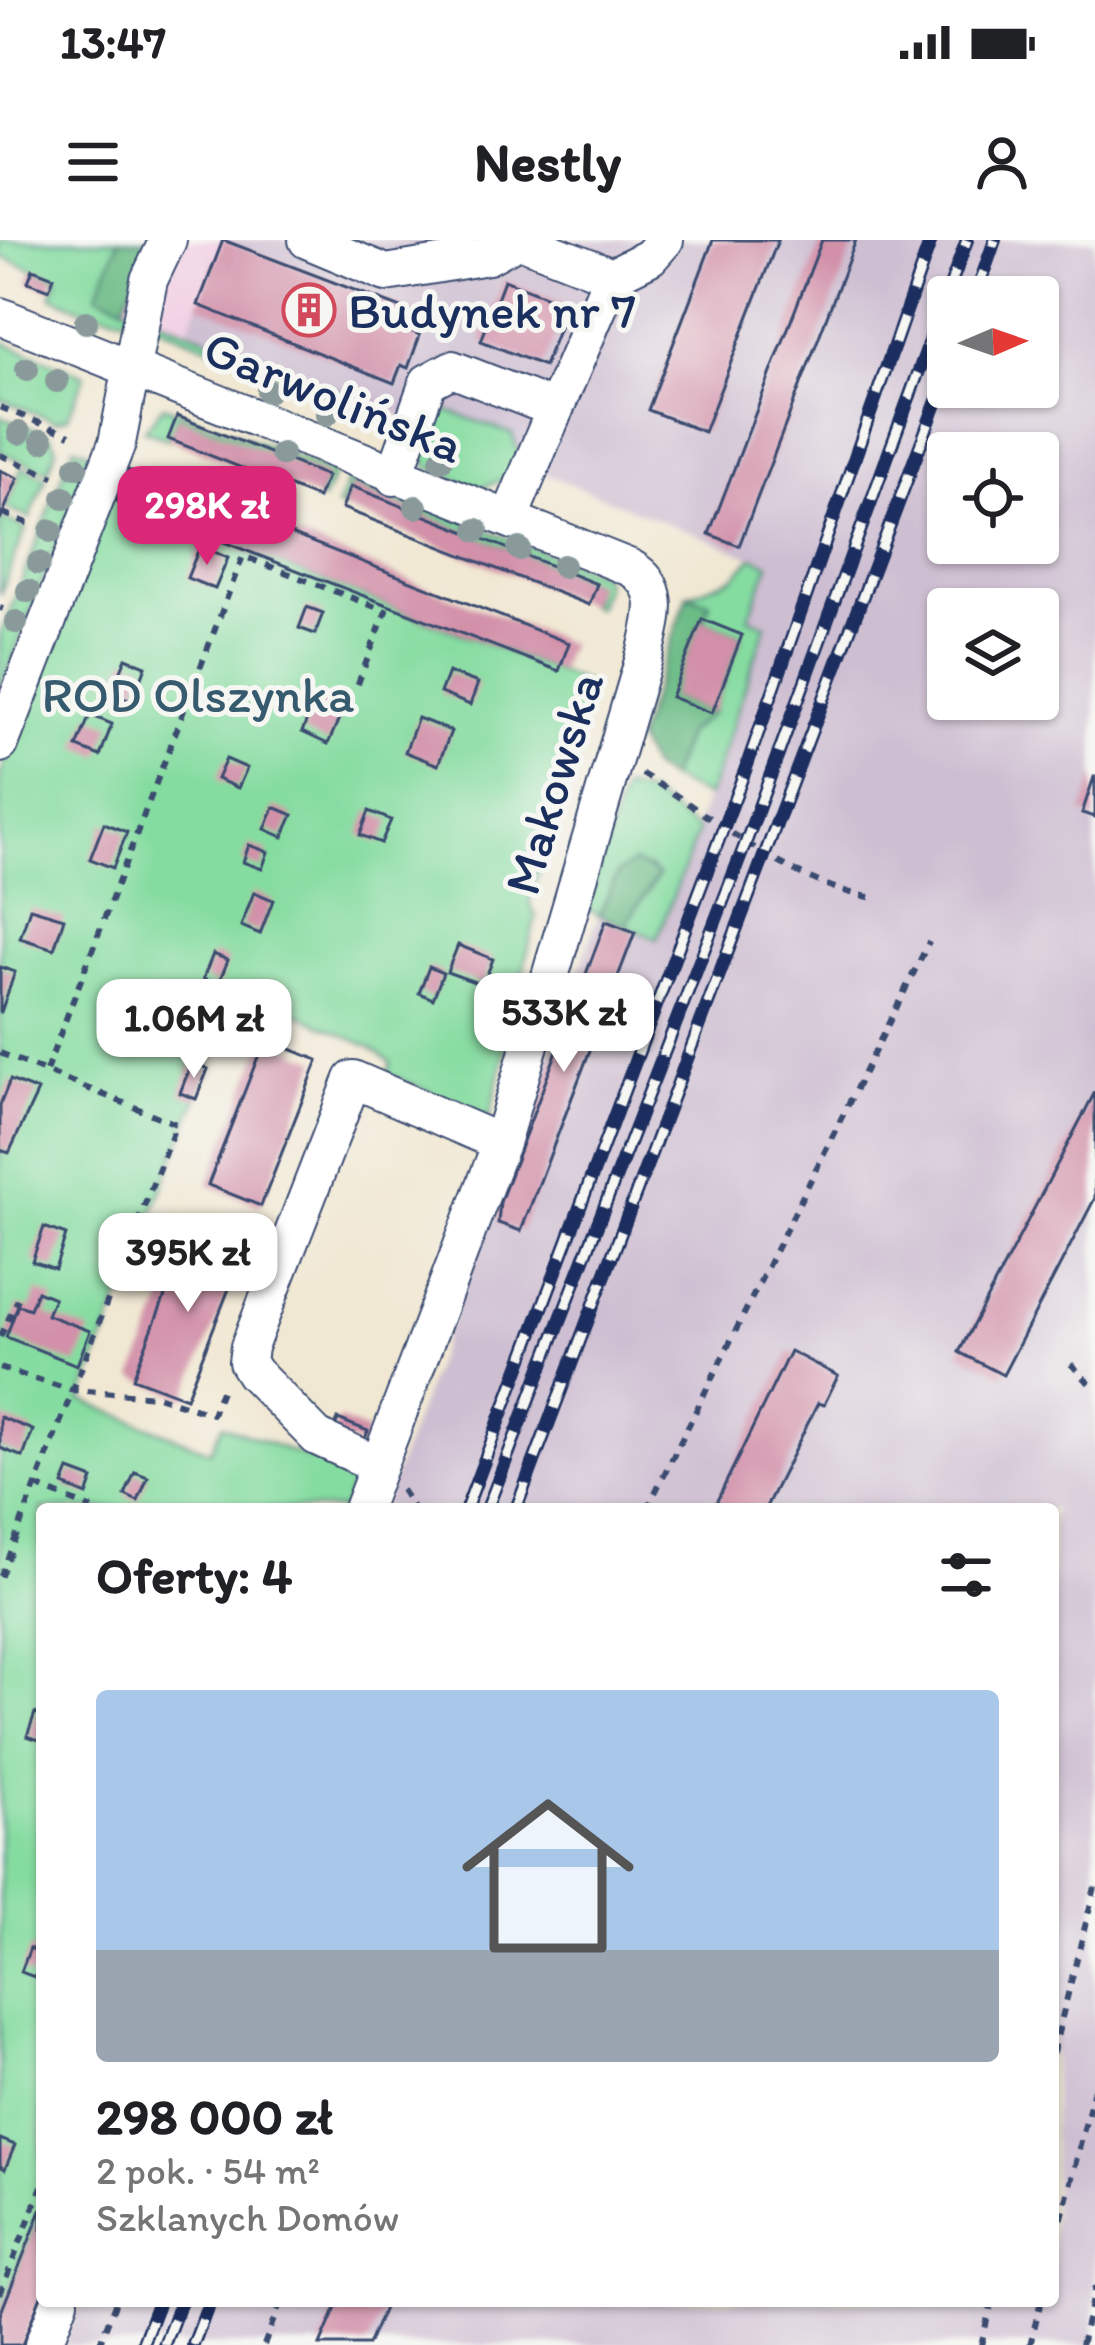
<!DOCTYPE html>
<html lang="pl">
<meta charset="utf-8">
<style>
:root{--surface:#fff;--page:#f2f2f2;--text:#202124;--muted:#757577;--accent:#db2777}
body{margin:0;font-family:Itim,sans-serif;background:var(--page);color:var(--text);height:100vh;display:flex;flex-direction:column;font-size:45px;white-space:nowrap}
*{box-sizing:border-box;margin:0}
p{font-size:39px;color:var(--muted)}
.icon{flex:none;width:66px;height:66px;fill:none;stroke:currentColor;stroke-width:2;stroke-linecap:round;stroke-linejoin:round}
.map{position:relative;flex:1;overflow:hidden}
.drawer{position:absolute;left:36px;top:1263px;width:1023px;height:804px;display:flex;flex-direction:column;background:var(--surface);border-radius:12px;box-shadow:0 3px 9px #0004}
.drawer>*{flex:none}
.needle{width:78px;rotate:88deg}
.buttons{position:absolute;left:927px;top:36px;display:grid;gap:24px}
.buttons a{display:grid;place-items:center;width:132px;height:132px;border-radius:12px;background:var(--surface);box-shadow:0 3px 9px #0004;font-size:60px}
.price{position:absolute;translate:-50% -102px;padding:0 27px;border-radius:24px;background:#fff;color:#222;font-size:39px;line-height:78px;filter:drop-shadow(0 3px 6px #0008)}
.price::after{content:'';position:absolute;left:50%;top:72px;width:36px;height:27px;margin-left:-18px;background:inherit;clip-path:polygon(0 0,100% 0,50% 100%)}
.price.selected{background:var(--accent);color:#fff}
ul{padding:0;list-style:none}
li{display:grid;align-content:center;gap:24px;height:636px;padding:0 60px}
li span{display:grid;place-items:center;height:372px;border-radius:12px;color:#555}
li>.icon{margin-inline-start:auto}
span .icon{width:216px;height:216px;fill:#fffc;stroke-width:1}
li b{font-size:51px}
h2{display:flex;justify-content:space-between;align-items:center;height:144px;padding:0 60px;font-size:51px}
.status{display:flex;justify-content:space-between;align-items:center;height:84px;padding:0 60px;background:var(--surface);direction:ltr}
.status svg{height:33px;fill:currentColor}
header{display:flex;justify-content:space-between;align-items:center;height:156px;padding:0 60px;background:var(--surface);font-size:54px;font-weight:800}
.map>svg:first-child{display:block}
.built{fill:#f1d0e4}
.industrial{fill:#cebed1;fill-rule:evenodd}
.green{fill:#85dca0;stroke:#50867f;stroke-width:3}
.forest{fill:#6cbc86;stroke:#447672;stroke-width:3}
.building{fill:#d290a9}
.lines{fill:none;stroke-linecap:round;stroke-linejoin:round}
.minor-casing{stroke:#3b4b70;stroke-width:40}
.path{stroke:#3b4b70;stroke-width:6;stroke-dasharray:9 9;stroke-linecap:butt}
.minor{stroke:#fff;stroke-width:36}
.rail-casing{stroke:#1b2f5e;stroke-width:14}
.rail{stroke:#f6f6f2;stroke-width:9;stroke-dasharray:27;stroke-linecap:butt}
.tree{fill:#8a9a9b}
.labels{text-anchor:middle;stroke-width:10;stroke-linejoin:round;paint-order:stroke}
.poi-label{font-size:51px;fill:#1b2f5e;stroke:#f6f6f2;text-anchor:start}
.street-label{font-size:51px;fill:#1b2f5e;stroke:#f6f6f2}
.park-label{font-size:51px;fill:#365a6e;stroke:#f6f6f2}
</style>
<div class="status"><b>13:47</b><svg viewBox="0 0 49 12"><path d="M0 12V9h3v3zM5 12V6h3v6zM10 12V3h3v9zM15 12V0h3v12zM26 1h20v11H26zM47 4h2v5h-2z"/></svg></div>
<header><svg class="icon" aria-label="menu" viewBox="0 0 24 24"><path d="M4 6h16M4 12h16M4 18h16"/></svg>Nestly<svg class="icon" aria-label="person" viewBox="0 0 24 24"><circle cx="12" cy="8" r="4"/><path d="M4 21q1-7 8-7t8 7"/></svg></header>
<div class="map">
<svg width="1095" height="2105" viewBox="0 0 1095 2105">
<rect width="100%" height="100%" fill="#f6f6f2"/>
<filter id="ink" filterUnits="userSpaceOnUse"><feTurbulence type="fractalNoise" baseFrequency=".00833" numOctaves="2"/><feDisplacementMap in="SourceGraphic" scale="24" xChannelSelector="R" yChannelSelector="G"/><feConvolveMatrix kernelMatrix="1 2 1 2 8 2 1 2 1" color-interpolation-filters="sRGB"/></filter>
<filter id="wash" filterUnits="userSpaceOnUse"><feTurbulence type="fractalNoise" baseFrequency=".004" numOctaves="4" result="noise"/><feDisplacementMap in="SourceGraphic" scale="48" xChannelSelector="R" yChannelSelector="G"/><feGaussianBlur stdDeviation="2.7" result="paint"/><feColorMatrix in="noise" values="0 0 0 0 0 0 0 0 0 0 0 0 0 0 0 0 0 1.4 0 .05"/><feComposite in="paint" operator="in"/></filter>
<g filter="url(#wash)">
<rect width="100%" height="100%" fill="#f1e8d3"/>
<path class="built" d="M0 0H223L188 90 0 16Z"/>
<path class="industrial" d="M223 0H1095V2105H63L80 2061H1053V1269H382L599 675 657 698 766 386 749 377 769 324 188 90ZM948 57H1038V147H948ZM948 213H1038V303H948ZM948 369H1038V459H948Z"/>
<g class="green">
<path d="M0 0H119L98 54 131 68 127 77 85 70 51 56 58 39 0 16Z"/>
<path d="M155 77 385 169 375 174 153 84Z"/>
<path d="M0 101 85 135 68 177 55 181 0 159Z"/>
<path d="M163 166 335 232 323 260 318 258 326 237 177 177 168 199 144 190Z"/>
<path d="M437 167 512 194 519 214 506 239 477 249 428 227 420 209Z"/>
<path d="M0 176 51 196 57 208 48 231 0 212Z"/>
<path d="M74 206 92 213 0 451V396Z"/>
<path d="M22 227 46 237 30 278 5 268Z"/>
<path d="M120 227 128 230 117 261 585 442 580 497 529 663 536 675 490 877 387 834 391 822 372 808 240 747 81 1160 210 1211 222 1185 355 1236 343 1269H42V1967L0 2075V536Z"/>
<path d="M349 238 601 334 605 345 596 368 589 365 596 344 352 246 342 268 337 266Z"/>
<path d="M1 278 26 288 0 355V280Z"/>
<path d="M753 317 769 324 749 377 766 385 708 557 669 539 687 493 712 473 742 395 702 379 709 363 688 355 734 337Z"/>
<path d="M623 548 648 554 698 591 657 699 625 685 658 636 649 627 618 633 599 675 586 669Z"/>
</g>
<g class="forest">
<path d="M119 0H151L124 65 97 54Z"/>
<path d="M688 355 710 363 672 457 712 473 687 493 669 539 651 528 636 500Z"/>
<path d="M634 622 658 635 625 685 599 675 618 633Z"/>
</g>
<g id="blocks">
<g class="building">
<path d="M223 0 420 75 413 92 420 95 408 128 401 125 394 143 198 65Z"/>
<path d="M713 0H778L704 192 648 170Z"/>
<path d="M822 0H856L739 306 709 294Z"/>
<path d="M33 29 54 37 49 50 28 42Z"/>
<path d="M504 40 568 65 544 126 481 101Z"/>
<path d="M177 176 327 236 318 258 168 199Z"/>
<path d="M0 230 18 238 0 280Z"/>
<path d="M128 230 569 403 559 431 117 261Z"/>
<path d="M351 246 597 344 589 365 342 268Z"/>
<path d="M200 306 228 318 215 349 187 338Z"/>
<path d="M307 367 323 373 315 394 299 388Z"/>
<path d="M702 379 742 395 712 473 671 457Z"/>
<path d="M126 418 146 426 133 461 112 453Z"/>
<path d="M448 432 478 443 470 465 440 453Z"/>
<path d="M317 456 344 467 328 504 302 492Z"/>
<path d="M90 475 112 484 100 516 77 507Z"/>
<path d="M418 478 451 491 438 525 405 512Z"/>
<path d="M226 519 247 528 238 548 217 539Z"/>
<path d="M1094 537H1095V577L1082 573Z"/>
<path d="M274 567 293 575 283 597 265 589Z"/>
<path d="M369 571 391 580 381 603 360 595Z"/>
<path d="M104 583 127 592 113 628 90 619Z"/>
<path d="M249 605 268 612 262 629 243 622Z"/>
<path d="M254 652 273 660 260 694 241 686Z"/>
<path d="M30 668 64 678 54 709 20 698Z"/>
<path d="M606 681 635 692 521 991 498 983 500 962Z"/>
<path d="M458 705 493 719 483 745 447 732Z"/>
<path d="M213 714 228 720 218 745 203 739Z"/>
<path d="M0 727 15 732 1 772H0Z"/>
<path d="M429 727 443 733 433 759 419 753Z"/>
<path d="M130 766 155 775 147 798 122 789Z"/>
<path d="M265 799 318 820 261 966 208 945Z"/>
<path d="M192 822 208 829 196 859 180 853Z"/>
<path d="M10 840 38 851 9 913 0 910V865Z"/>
<path d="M1095 852V958L1003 1135 959 1112Z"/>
<path d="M44 987 66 995 55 1029 32 1021Z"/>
<path d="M190 992 243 1013 186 1158 133 1138Z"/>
<path d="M37 1051 54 1058 47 1075 90 1091 77 1125 6 1097 18 1065 30 1069Z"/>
<path d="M790 1111 838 1136 824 1165 818 1163 765 1269H713Z"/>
<path d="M0 1177 33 1190 23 1217 0 1208Z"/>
<path d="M338 1179 368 1191 362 1206 332 1195Z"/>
<path d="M69 1230 93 1239 87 1255 63 1245Z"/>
<path d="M135 1232 148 1237 138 1261 125 1255Z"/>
<path d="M35 1473 42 1475V1501L27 1496Z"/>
<path d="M30 1708 42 1713V1740L21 1732Z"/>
<path d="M0 1899 15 1905 5 1929 0 1926Z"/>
<path d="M42 1968V2053L22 2105H0V2075Z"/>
<path d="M339 2061H387L368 2105H320Z"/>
</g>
</g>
</g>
<g filter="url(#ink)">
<use href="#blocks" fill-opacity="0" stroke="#3b4b70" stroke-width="3"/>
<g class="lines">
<g class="minor-casing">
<g id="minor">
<path d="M307 0 386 33 488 16 517 0"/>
<path d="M520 0 612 36 650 17 665 0"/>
<path d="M0 76 631 328C665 348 653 379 646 411L501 903 362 1269"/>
<path d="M555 169 612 36"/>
<path d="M394 237 428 142 452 129 555 169 509 279"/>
<path d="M0 504 117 203 149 40 168 0"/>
<path d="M378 1225 317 1197 254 1133 247 1122 249 1107 353 839 501 903"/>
<path d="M43 2105 60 2061"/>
</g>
</g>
<g class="path">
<path d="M0 167 70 195"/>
<path d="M0 215 54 237"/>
<path d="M3 273 35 286"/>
<path d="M0 368 3 369"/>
<path d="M642 534C715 577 789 645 875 658"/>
<path d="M0 813 176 884 0 1338"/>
<path d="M46 831 243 316 386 371 357 446"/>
<path d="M0 1097 18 1059"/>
<path d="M1071 1124 1095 1149"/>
<path d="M0 1128 71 1150 157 1156 212 1174 222 1148"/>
<path d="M36 1246 92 1269"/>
<path d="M401 1250 414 1269"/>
<path d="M647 1269 929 702"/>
<path d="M1053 1813 1095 1647"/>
<path d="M1053 2014 1095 1845"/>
<path d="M0 2054 42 1946"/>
<path d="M99 2105 116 2061"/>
<path d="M264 2105 281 2061"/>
<path d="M981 2105 992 2061"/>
<path d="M1030 2105 1041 2061"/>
<path d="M1081 2105 1095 2047"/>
</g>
<use href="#minor" class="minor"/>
<g class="rail-casing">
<g id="rail">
<path d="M975 57 995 0"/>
<path d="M466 1269 746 528 931 0"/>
<path d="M487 1269 746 602 967 0"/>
<path d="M516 1269 948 132"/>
<path d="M142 2105 159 2061"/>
<path d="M164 2105 181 2061"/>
<path d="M193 2105 210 2061"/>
</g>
</g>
<use href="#rail" class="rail"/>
</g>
<g class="tree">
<circle cx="86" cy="82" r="12"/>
<circle cx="27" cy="129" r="12"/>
<circle cx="57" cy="141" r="12"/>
<circle cx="268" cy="151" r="12"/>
<circle cx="327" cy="174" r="12"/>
<circle cx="19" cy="193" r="12"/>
<circle cx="42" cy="201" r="12"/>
<circle cx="282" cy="214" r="12"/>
<circle cx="441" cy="220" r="12"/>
<circle cx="76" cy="227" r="12"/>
<circle cx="64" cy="258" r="12"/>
<circle cx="416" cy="267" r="12"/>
<circle cx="477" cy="290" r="12"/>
<circle cx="51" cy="291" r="12"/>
<circle cx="519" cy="309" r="12"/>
<circle cx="39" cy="323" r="12"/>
<circle cx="563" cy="326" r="12"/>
<circle cx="28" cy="351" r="12"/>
<circle cx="16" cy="382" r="12"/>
</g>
</g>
<defs>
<g id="building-ring" transform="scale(2.7)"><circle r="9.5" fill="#f6f6f2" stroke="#d1495b" stroke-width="1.5"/><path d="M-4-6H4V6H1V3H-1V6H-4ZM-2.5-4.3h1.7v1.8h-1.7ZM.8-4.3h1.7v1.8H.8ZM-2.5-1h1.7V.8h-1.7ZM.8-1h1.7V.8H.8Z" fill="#d1495b"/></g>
</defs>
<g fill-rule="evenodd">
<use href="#building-ring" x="309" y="70"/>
</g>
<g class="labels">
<g class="poi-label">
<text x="348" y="88">Budynek nr 7</text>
</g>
<g class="street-label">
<text transform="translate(334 156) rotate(22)" y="18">Garwolińska</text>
<text transform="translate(553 543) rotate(-73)" y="18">Makowska</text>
</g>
<g class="park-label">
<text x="198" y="472">ROD Olszynka</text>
</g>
</g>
</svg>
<div class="buttons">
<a><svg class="needle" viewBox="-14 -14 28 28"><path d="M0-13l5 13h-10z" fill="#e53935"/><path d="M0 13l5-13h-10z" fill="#757577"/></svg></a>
<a><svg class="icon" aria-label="locate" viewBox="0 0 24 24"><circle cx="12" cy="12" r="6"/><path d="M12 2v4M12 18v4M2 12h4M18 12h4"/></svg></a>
<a><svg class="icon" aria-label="layers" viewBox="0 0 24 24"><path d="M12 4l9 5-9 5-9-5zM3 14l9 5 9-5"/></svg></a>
</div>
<b class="price selected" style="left:207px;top:328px">298K zł</b>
<b class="price" style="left:564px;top:835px">533K zł</b>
<b class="price" style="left:194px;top:841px">1.06M zł</b>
<b class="price" style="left:188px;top:1075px">395K zł</b>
<section class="drawer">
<h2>Oferty: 4<svg class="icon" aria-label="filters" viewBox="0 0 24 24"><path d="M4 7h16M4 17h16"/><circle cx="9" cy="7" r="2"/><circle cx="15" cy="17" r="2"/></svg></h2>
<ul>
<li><span style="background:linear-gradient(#a9c7e8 70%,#9aa5b1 0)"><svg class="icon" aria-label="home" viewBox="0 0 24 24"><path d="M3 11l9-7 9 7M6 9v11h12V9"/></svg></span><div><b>298 000 zł</b><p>2 pok. · 54 m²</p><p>Szklanych Domów</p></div></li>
</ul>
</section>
</div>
